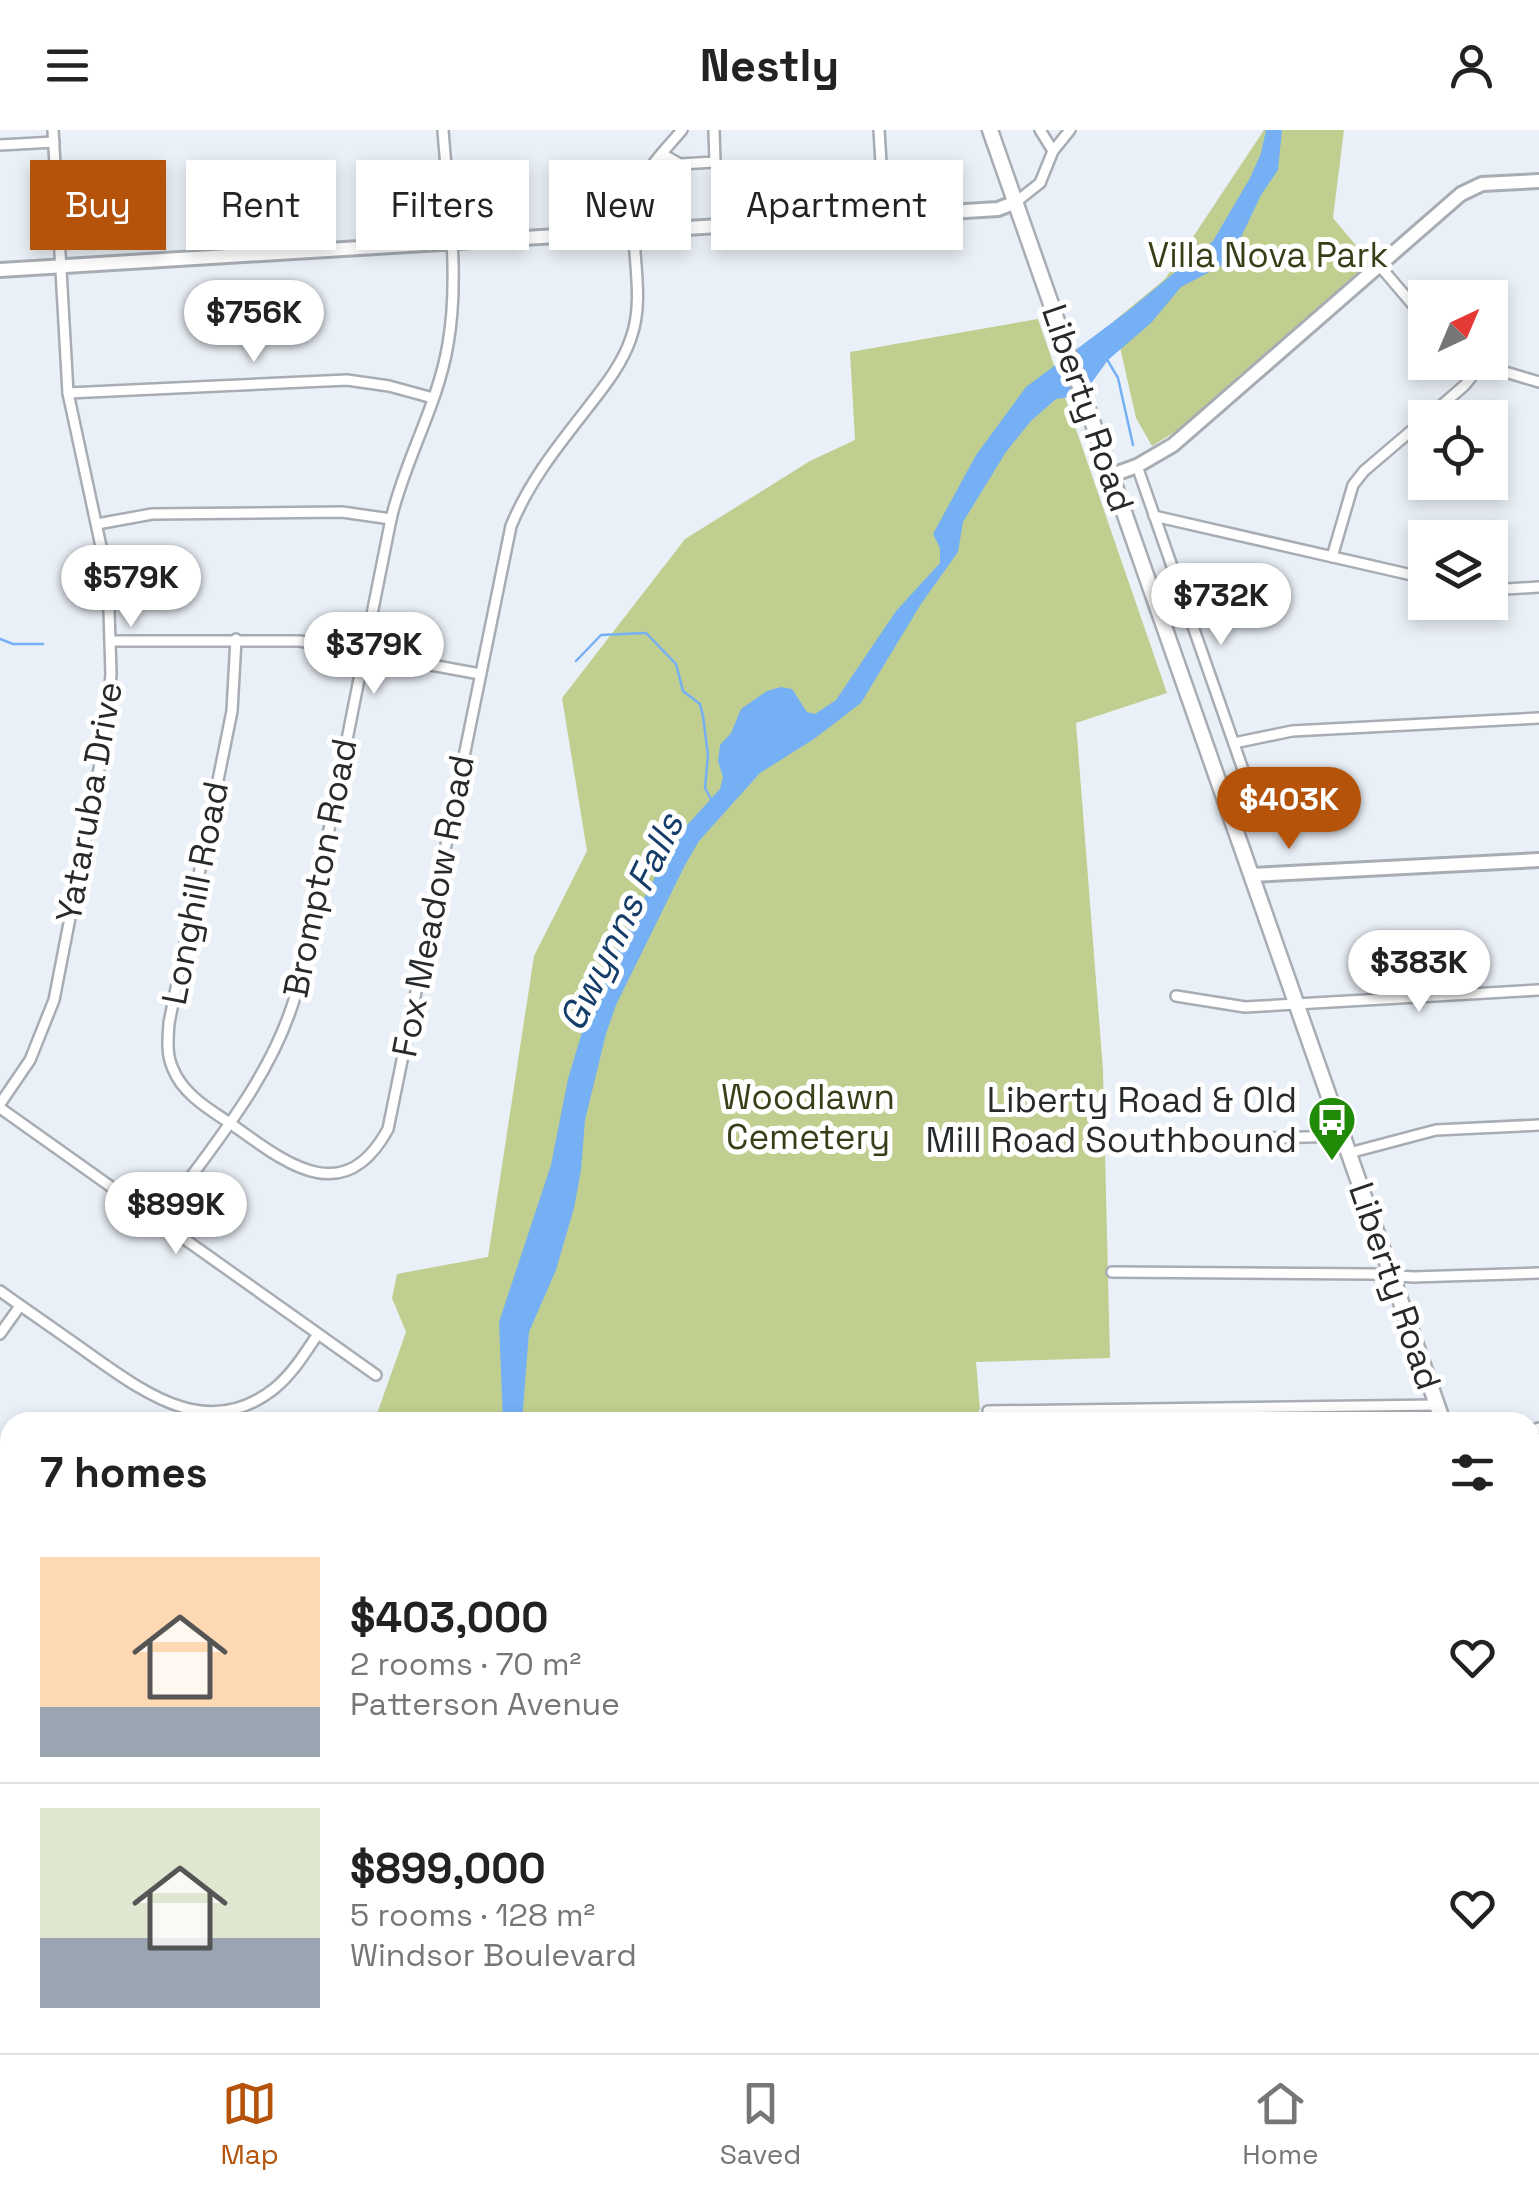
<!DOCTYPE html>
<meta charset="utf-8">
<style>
:root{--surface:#fff;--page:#f6f6f6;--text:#222;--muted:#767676;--line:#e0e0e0;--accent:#b45309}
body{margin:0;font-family:"Space Grotesk",sans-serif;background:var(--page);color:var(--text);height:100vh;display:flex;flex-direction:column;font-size:38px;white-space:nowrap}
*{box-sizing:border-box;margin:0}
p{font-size:32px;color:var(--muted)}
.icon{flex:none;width:55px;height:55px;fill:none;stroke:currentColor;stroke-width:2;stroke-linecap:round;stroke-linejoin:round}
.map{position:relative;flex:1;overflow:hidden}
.sheet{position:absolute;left:0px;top:1282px;width:1540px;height:642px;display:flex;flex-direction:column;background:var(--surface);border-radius:30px 30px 0 0;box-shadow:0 5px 15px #0003}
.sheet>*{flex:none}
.hud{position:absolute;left:30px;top:30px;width:1000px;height:90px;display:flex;gap:20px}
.needle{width:65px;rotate:44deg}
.controls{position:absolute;left:1408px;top:150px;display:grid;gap:20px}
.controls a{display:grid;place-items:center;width:100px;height:100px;border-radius:0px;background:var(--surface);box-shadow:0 5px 15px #0003;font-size:50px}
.price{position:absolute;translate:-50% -85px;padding:0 22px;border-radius:35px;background:#fff;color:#222;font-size:32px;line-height:65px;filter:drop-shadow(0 2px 5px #0008)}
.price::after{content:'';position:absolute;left:50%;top:60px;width:30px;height:22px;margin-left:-15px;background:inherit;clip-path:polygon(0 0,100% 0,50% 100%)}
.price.active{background:var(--accent);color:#fff}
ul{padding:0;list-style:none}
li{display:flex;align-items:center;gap:30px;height:250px;padding:0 40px}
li+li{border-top:2px solid var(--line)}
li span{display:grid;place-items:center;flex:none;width:280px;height:200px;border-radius:0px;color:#555}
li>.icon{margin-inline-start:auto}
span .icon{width:120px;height:120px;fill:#fffc;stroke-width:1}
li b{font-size:42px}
h2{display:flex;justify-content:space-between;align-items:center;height:120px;padding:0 40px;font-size:42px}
.tag{padding:0 35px;border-radius:0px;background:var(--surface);box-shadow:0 5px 15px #0003;font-size:35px;line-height:90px}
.tag.active{background:var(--accent);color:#fff}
header{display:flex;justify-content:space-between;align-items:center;height:130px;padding:0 40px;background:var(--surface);font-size:45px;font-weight:700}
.menu{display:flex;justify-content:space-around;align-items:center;height:140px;border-top:2px solid var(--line);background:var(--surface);font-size:28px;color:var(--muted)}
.menu a{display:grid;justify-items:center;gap:5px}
.menu .active{color:var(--accent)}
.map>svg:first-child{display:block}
.green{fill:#c0cf90}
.water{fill:#75b0f5}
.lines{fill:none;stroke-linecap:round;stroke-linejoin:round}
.stream{stroke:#75b0f5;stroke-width:2.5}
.street-casing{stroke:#a8adb4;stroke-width:14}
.secondary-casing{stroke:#a8adb4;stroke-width:18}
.primary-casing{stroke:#a8adb4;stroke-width:19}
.street{stroke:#fff;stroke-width:9}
.secondary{stroke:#fff;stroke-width:12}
.primary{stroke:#fff;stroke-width:14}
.labels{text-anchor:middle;stroke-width:10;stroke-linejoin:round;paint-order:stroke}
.park-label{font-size:35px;fill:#373f19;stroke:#fff}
.street-label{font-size:35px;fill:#272a2c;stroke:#fff}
.poi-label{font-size:35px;fill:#272a2c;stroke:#fff;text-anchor:end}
.water-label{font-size:38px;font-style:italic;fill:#143d69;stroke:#fff}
</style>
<header><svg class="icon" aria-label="menu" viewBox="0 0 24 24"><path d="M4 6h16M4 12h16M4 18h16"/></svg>Nestly<svg class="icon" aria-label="person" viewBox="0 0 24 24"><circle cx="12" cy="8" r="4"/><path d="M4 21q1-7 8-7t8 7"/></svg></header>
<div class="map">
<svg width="1539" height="1923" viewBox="0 0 1539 1923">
<rect width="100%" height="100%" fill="#eaf0f7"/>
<g class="green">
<path d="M1264 0H1344L1333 88 1370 132 1178 300 1152 316 1136 288 1114 191 1165 149Z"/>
<path d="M1038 189 1167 563 1076 593 1103 940 1110 1228 976 1232 980 1280 963 1292H374L406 1202 392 1168 397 1144 488 1127 534 826 587 721 562 568 685 409 810 331 855 310 850 222Z"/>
<path d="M10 1470V1915H188L178 1923H0V1479Z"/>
</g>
<path class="water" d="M1266 0H1282L1278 40 1261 65 1234 122 1223 135 1181 157 1151 193 1108 230 1090 255 1076 266 1056 269 1031 291 1006 322 963 392 958 422 921 474 861 573 814 609 760 643 699 711 685 735 616 875 606 904 585 990 581 1040 574 1078 556 1140 529 1202 522 1292H503L499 1192 551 1035 568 949 594 862 677 706 720 659 723 647 718 631 720 615 731 603 741 579 767 561 781 557 792 559 807 582 815 584 836 570 896 481 940 433V418L933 404 976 325 1026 257 1129 180 1213 111 1250 48 1261 23Z"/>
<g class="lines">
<g class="stream">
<path d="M1108 231 1118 248 1133 315"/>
<path d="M0 509 13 514H43"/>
<path d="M576 531 601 505 646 503 676 534 683 561 700 574 703 586 708 625 705 658 712 671"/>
<path d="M537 1292H552"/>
</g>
<g class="street-casing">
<g id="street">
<path d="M879 0 882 50"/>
<path d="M1040 0 1053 21"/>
<path d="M0 15 54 12"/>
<path d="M662 24 680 34 715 32 714 0"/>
<path d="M1016 72 1040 53 1053 21 1070 0"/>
<path d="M1379 135 1425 189"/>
<path d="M1478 234 1539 252"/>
<path d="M68 263 347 250 389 256 433 268"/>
<path d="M1427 288 1465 255 1481 235"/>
<path d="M1137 336 1248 654 1249 668 1231 686"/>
<path d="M1154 386 1425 448"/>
<path d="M97 394 152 384 342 382 391 389"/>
<path d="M1332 427 1353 355 1364 341 1425 289"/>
<path d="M1490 460 1539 457"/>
<path d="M236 509 232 581 169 893C168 909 166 924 173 939 184 966 211 980 234 996 286 1033 344 1080 388 999L511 396C529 352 557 317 586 280 603 258 622 235 631 208 649 158 622 98 640 56 649 35 668 17 682 0"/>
<path d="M112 511H300L480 544"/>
<path d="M1234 613 1292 601 1539 588"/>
<path d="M1176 866 1245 877 1539 860"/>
<path d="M0 974 30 930 54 870 106 603 111 544 108 449 68 263 53 0"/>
<path d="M0 978 376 1245"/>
<path d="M1128 1012 1343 1006"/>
<path d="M1349 1023 1436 1000 1539 995"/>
<path d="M158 1091C210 1019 273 948 297 860L391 389C405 329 438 275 448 214 460 145 448 70 443 0"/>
<path d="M1112 1142 1372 1144 1413 1147 1539 1143"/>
<path d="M0 1161C29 1182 59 1202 88 1223 145 1263 208 1312 275 1258 293 1243 305 1223 318 1204"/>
<path d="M0 1204 20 1176"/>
<path d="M988 1281 1437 1275"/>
<path d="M1530 1301 1539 1298"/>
<path d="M1530 1462 1539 1487"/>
<path d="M1530 1588 1539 1613"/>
<path d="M1530 1771 1539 1768"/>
<path d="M301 1915 309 1923"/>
<path d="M810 1915V1923"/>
<path d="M1131 1915 1155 1923"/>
<path d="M1420 1915 1423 1923"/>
<path d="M260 1923 270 1915"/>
<path d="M529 1923V1915"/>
<path d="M651 1923V1915"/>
<path d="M951 1923 953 1915"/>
<path d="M1297 1923 1298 1915"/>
<path d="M1536 1923 1539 1922"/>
</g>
</g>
<g class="secondary-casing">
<g id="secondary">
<path d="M0 140 998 79 1016 72"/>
<path d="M1112 345 1137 336 1173 315 1461 64 1482 54 1539 51"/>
<path d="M1251 745 1539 730"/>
</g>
</g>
<g class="primary-casing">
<g id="primary">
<path d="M990 0 1443 1292"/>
<path d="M1530 1526 1539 1551"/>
</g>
</g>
<use href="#street" class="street"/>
<use href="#secondary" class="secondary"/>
<use href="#primary" class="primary"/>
</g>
<defs>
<g id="bus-pin" transform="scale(2.5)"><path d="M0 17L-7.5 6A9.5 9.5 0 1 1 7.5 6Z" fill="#218b08" stroke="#fff"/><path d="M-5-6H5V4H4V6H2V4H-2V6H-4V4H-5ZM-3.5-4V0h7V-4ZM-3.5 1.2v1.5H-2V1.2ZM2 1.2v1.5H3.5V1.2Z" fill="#fff"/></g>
</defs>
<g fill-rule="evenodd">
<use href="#bus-pin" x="1332" y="990"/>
</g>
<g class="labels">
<g class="park-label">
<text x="1268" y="137">Villa Nova Park</text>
<text x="808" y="979">Woodlawn<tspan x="808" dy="40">Cemetery</tspan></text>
</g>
<g class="street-label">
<text transform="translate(1088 278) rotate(71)" y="12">Liberty Road</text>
<text transform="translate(89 672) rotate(-80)" y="12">Yataruba Drive</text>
<text transform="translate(320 738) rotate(-79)" y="12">Brompton Road</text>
<text transform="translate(195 763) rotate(-79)" y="12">Longhill Road</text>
<text transform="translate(433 776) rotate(-79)" y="12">Fox Meadow Road</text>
<text transform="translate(1395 1156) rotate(71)" y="12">Liberty Road</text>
</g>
<g class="poi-label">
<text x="1297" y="982">Liberty Road &amp; Old<tspan x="1297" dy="40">Mill Road Southbound</tspan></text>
</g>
<g class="water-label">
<text transform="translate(621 792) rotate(-64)" y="13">Gwynns Falls</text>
</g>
</g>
</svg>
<div class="controls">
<a><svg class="needle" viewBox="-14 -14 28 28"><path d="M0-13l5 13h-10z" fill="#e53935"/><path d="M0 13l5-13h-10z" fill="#767676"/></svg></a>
<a><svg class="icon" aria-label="locate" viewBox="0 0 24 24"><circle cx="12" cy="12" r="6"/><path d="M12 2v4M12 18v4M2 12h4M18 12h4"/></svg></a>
<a><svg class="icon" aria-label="layers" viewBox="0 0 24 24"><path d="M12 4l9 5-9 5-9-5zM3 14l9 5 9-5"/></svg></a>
</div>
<b class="price" style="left:254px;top:235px">$756K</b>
<b class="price" style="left:131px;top:500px">$579K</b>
<b class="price" style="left:1221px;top:518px">$732K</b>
<b class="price" style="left:374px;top:567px">$379K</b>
<b class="price active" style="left:1289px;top:722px">$403K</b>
<b class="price" style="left:1419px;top:885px">$383K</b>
<b class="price" style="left:176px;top:1127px">$899K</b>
<div class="hud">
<a class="tag active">Buy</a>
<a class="tag">Rent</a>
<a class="tag">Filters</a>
<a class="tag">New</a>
<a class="tag">Apartment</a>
</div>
<section class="sheet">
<h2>7 homes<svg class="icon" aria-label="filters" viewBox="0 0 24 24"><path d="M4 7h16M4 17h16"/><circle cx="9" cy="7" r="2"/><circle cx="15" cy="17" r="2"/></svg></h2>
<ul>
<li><span style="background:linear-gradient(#ffd9b3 75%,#9aa5b1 0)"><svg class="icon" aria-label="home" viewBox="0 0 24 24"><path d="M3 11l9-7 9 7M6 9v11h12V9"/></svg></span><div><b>$403,000</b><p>2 rooms · 70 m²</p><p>Patterson Avenue</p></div><svg class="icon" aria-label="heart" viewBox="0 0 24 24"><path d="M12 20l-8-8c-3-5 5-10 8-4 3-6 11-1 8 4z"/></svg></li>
<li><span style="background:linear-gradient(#dfe7d0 65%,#9aa5b1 0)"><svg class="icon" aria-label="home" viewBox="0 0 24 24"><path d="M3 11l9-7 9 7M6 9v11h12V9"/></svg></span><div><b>$899,000</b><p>5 rooms · 128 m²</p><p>Windsor Boulevard</p></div><svg class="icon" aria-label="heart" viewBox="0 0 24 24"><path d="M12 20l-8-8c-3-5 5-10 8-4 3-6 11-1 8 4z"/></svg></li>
</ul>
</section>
</div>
<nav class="menu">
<a class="active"><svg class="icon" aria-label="map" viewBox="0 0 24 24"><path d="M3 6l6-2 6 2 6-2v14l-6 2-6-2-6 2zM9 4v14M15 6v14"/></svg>Map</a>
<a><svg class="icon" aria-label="saved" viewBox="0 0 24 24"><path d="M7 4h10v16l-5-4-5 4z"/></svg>Saved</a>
<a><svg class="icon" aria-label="home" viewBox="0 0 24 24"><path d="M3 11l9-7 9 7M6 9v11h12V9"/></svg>Home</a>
</nav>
